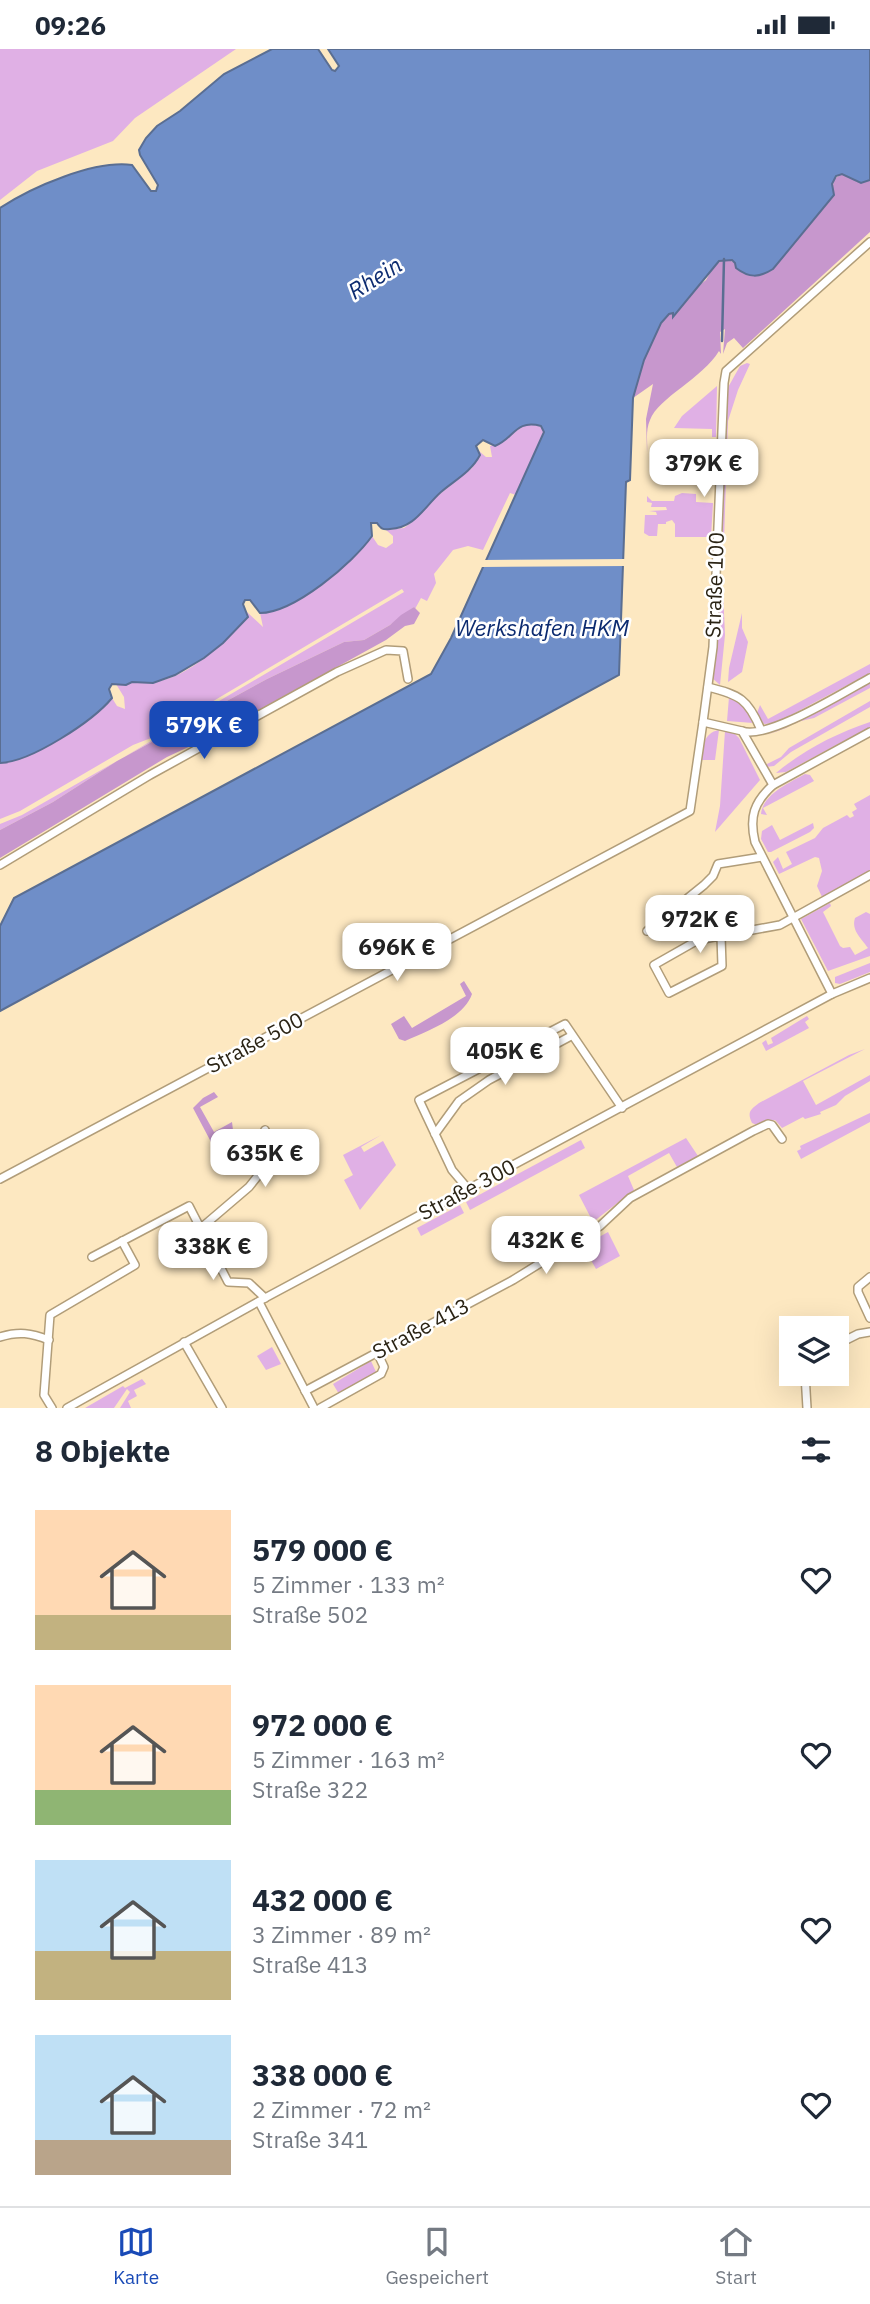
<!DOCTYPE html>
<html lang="de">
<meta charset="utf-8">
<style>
:root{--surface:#fff;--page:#f2f2f3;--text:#1f2937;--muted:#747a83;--line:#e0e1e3;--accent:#194ab7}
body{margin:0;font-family:"IBM Plex Sans",sans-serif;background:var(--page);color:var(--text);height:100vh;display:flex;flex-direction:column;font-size:26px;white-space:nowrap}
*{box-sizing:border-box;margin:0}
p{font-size:23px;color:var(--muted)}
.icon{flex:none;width:38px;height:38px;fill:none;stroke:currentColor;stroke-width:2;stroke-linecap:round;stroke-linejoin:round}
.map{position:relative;height:1359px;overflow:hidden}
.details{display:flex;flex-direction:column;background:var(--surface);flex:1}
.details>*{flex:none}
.fabs{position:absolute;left:779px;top:1267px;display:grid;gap:14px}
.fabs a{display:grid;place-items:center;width:70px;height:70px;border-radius:0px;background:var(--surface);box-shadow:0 7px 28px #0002;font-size:35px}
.price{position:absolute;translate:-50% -60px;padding:0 16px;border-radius:14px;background:#fff;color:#222;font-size:23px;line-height:46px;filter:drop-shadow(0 2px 4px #0008)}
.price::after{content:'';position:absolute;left:50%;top:42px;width:21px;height:16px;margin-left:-10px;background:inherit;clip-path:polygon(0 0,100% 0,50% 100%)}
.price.active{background:var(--accent);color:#fff}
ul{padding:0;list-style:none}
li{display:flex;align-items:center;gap:21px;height:175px;padding:0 35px}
li span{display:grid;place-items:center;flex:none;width:196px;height:140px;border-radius:0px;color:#555}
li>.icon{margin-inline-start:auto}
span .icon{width:84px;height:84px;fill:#fffc;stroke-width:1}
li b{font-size:30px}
h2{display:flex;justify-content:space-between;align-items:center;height:84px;padding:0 35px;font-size:30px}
.status{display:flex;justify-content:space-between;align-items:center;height:49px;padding:0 35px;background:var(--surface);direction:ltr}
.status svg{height:19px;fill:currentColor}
.menu{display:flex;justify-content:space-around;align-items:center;height:98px;border-top:2px solid var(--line);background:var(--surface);font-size:19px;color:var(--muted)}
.menu a{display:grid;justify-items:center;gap:4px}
.menu .active{color:var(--accent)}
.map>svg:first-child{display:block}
.green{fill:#e0b0e5}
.forest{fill:#c797cd}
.water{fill:#6f8ec8;stroke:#5a6e92;stroke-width:2}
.pier{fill:#fde8c1}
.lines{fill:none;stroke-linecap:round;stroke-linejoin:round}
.stream{stroke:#5a6e92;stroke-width:2.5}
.minor-casing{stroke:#b19d79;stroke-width:10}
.minor{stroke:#fff;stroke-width:7}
.labels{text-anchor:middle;stroke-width:5;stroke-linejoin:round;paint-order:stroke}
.street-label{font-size:21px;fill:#2a2314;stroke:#fff}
.water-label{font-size:23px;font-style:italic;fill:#0c2b70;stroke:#fff}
</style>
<div class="status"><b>09:26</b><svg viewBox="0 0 49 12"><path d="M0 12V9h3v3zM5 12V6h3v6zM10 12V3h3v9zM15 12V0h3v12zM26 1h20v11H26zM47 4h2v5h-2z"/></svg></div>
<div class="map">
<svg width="870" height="1359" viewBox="0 0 870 1359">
<rect width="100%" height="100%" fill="#fde8c1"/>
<g class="green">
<path d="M0 0H236L135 69 113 92 37 122 0 151Z"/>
<path d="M747 314 750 315 738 341 728 372 724 492H721L726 342 740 317Z"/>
<path d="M717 337 716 388H712V380L674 379 682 367Z"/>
<path d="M529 375 538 376 543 380V387L516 446 510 444 483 501 468 497 453 501 434 525 436 534 427 552 421 549 415 560 414 558 390 576 364 591 344 593 267 630 124 708 404 543 402 540 151 689 133 696 20 762 0 770V714C30 713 93 672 112 649L117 657 125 660 124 648 116 635C124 636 126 634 132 633 139 631 147 634 154 633 192 628 221 593 248 569L247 563 263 578 260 564C294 564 352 514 372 487L378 496 386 499 393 494V487L386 481 404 479 412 473 435 449 472 419 480 406 479 402 486 408H492L490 397C506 396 513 380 529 375Z"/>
<path d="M682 444 696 445V453L713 454 711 488H675V475L672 471 666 473V475H658L657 487H649L644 484 645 466H657L656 463 649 462 667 461 666 458H651L652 454 647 453V447L652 452H674L675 447Z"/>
<path d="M723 541 725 586 720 636 711 628 714 624 720 550Z"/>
<path d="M742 564V579L748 593 742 623 728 633 729 619Z"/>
<path d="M870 615V624L776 674 764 675 757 664 760 656 768 670Z"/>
<path d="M870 634V639L814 669 801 672 767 686 786 679Z"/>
<path d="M729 648 743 655 754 671 753 674 727 672Z"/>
<path d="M870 652V658L791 703 774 717 766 718 765 716 781 708 789 699Z"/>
<path d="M870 673V678L786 723 776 724C805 700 835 685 870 673Z"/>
<path d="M719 681 715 711H701C703 698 703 684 719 681Z"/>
<path d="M725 682 735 685 739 689 760 731 715 783 720 757Z"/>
<path d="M117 712 53 753 0 781V775L22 766Z"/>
<path d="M805 725 810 726 814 732 763 759 767 766 761 765C763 745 789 734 805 725Z"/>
<path d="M870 746V822L822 848 817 837 822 822 819 809 815 808 779 825 773 813 778 808 783 820 792 815 786 803 815 789 823 779 847 766 850 769 854 767 852 763 857 760 854 755Z"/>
<path d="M813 774 814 779 810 783 771 803H768L761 790 762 782 772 776 780 791Z"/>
<path d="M830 854 831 857 823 863 840 897 843 899 850 898 855 906 868 899C861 889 851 881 855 869L866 863 870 865V907L828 922 801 870Z"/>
<path d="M870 914V923L840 935 835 934V928Z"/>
<path d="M807 967 809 970 805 973 809 979 766 1002 762 994 766 991 768 996 773 994 771 989Z"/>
<path d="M865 1000 803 1032 816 1056 870 1026V1032L845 1047 836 1056 820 1063 821 1065 805 1070 803 1068 782 1079 775 1071 757 1076 752 1074C747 1063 750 1061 759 1054L849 1006Z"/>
<path d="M870 1064V1073L801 1110 797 1102 801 1100 800 1097Z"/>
<path d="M381 1086 361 1098 364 1103 383 1092 396 1116 360 1161 344 1131 353 1126 343 1106Z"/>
<path d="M686 1089 698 1107 677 1118 669 1104 628 1127 634 1141 593 1173 579 1146Z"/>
<path d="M581 1091 585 1099 470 1161 466 1153Z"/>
<path d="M460 1156 464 1164 421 1187 417 1179Z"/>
<path d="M608 1183 620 1207 596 1220 583 1197Z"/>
<path d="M272 1298 281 1315 266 1321 257 1307Z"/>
<path d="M371 1312 377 1325 339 1345 333 1335Z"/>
<path d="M142 1330 146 1335 134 1341 137 1347 128 1352 131 1359H120L130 1343 127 1340 114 1359H85L123 1337 125 1339Z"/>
</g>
<g class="forest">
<path d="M842 125 853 129 857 133 870 131V183L743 299 734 289 727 294 723 305 725 280 720 283 721 305 719 302C703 329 658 349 650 371 645 382 648 394 647 403L646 370 653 335 633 349 644 311 661 275 669 265 689 250 692 242 706 231 715 215 727 210 735 214 737 218 763 225 773 220 827 155 831 149 834 130Z"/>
<path d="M414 558 420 564 414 575 405 577 386 591 212 687 167 708 0 809V781L53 753 117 712 267 630 344 593 364 591 390 576 401 566Z"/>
<path d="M464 932 472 945C464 969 427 982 405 992L399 990 391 975 404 967 412 979 466 947 460 935Z"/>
<path d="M214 1043 218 1048 200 1058 214 1083 232 1073 233 1081 211 1093 193 1059 203 1049Z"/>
</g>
<path class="water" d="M272 0H318L332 21 335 22 339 17 328 0H870V131L861 134 842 125 836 127 832 135 834 146 773 220C759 229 749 229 736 219L735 214 732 211 719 212 673 268V264L669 265 661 274 644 311 633 349 630 431 626 433 619 626 0 962V877L14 849 431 625 451 589 544 383 541 377C515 370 514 390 495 397L483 391 476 397 480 406C471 423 455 431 441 443 424 458 415 479 390 480 383 481 381 480 377 474H371L372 487C353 514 294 564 260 564L250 551H245L243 555 248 568 223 594 204 609 175 626 153 634 132 633 126 636 112 635 109 640 112 649C93 672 31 713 0 714V159C32 138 94 111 132 116L151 142H156L158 136 140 106 139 101 146 89 157 77 180 62 224 25Z"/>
<path class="pier" d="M627 510V517L481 518 483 511Z"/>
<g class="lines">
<path class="stream" d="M722 292 724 210"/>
<g class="minor-casing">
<g id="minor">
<path d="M708 638C740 646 748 650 761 681"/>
<path d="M742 682C768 691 844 643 870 629"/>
<path d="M773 736 742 682 703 673 713 598 724 334 726 322 870 193"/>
<path d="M0 816 150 726 337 623 386 601 403 602 408 630"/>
<path d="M647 882 704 836 713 827 718 815 762 808"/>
<path d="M721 887 722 917 669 944 654 916 698 891 780 876 870 826"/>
<path d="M832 945 755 793C749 768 754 753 773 736L870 683"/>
<path d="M435 1085 459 1052 489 1031 571 987"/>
<path d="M0 1130 690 762 703 673"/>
<path d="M469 1141 452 1121 419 1051 565 975 622 1059"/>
<path d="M201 1179 249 1138 272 1109V1098L265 1081"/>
<path d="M92 1208 189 1157 228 1233 249 1234 265 1249"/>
<path d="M870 1228 858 1238V1243L870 1269"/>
<path d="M259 1253 314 1359"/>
<path d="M0 1288C19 1282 31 1284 49 1291"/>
<path d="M184 1293 222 1359"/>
<path d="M836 1296 858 1285 870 1283"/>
<path d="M805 1325 807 1359"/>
<path d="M305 1342 513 1231 600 1177 630 1149 753 1082 768 1075 772 1076 782 1090"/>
<path d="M52 1359 44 1346 50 1266 135 1216 122 1192"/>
<path d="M67 1359 265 1249 832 945 870 929"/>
<path d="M320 1359 381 1325 384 1318 377 1303"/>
</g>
</g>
<use href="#minor" class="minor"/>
</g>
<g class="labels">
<g class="street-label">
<text transform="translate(715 536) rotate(-88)" y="7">Straße 100</text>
<text transform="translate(255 994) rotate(-28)" y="7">Straße 500</text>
<text transform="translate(467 1141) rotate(-28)" y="7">Straße 300</text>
<text transform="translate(421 1280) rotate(-28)" y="7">Straße 413</text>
</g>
<g class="water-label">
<text transform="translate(375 229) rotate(-32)" y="8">Rhein</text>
<text x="542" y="587">Werkshafen HKM</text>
</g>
</g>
</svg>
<div class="fabs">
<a><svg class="icon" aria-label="layers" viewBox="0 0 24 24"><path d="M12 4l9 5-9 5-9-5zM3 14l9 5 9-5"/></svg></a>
</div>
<b class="price" style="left:704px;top:450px">379K €</b>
<b class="price active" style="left:204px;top:712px">579K €</b>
<b class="price" style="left:700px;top:906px">972K €</b>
<b class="price" style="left:397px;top:934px">696K €</b>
<b class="price" style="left:505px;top:1038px">405K €</b>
<b class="price" style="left:265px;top:1140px">635K €</b>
<b class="price" style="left:546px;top:1227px">432K €</b>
<b class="price" style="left:213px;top:1233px">338K €</b>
</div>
<section class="details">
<h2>8 Objekte<svg class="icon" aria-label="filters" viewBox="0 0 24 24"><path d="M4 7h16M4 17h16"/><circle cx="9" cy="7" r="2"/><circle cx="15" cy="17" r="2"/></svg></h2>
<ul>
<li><span style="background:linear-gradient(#ffd9b3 75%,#c2b280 0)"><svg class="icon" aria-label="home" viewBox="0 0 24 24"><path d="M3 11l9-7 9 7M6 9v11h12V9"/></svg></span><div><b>579 000 €</b><p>5 Zimmer · 133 m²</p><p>Straße 502</p></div><svg class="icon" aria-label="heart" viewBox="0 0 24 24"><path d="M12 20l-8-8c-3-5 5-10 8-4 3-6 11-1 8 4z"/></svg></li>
<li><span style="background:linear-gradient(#ffd9b3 75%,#8fb573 0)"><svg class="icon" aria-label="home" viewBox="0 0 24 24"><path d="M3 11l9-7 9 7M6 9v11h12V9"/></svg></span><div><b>972 000 €</b><p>5 Zimmer · 163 m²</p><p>Straße 322</p></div><svg class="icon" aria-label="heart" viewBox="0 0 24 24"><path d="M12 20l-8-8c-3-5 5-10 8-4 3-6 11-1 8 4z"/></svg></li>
<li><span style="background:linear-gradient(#bfe0f5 65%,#c2b280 0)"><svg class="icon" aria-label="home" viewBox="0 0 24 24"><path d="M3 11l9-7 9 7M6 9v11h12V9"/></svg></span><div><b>432 000 €</b><p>3 Zimmer · 89 m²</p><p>Straße 413</p></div><svg class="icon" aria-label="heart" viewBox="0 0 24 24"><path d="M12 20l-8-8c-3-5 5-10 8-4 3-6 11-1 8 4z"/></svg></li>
<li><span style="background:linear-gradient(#bfe0f5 75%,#b9a48a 0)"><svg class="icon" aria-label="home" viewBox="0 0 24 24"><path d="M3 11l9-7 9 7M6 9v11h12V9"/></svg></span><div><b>338 000 €</b><p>2 Zimmer · 72 m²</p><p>Straße 341</p></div><svg class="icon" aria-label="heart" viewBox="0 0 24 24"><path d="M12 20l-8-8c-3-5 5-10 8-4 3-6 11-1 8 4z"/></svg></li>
</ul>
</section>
<nav class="menu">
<a class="active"><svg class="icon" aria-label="map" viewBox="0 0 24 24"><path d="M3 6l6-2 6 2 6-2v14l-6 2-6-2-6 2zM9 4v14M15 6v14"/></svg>Karte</a>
<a><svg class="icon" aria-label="saved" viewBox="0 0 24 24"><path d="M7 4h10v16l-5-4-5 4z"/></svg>Gespeichert</a>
<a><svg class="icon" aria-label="home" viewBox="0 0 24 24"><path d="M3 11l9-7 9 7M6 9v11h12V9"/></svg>Start</a>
</nav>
